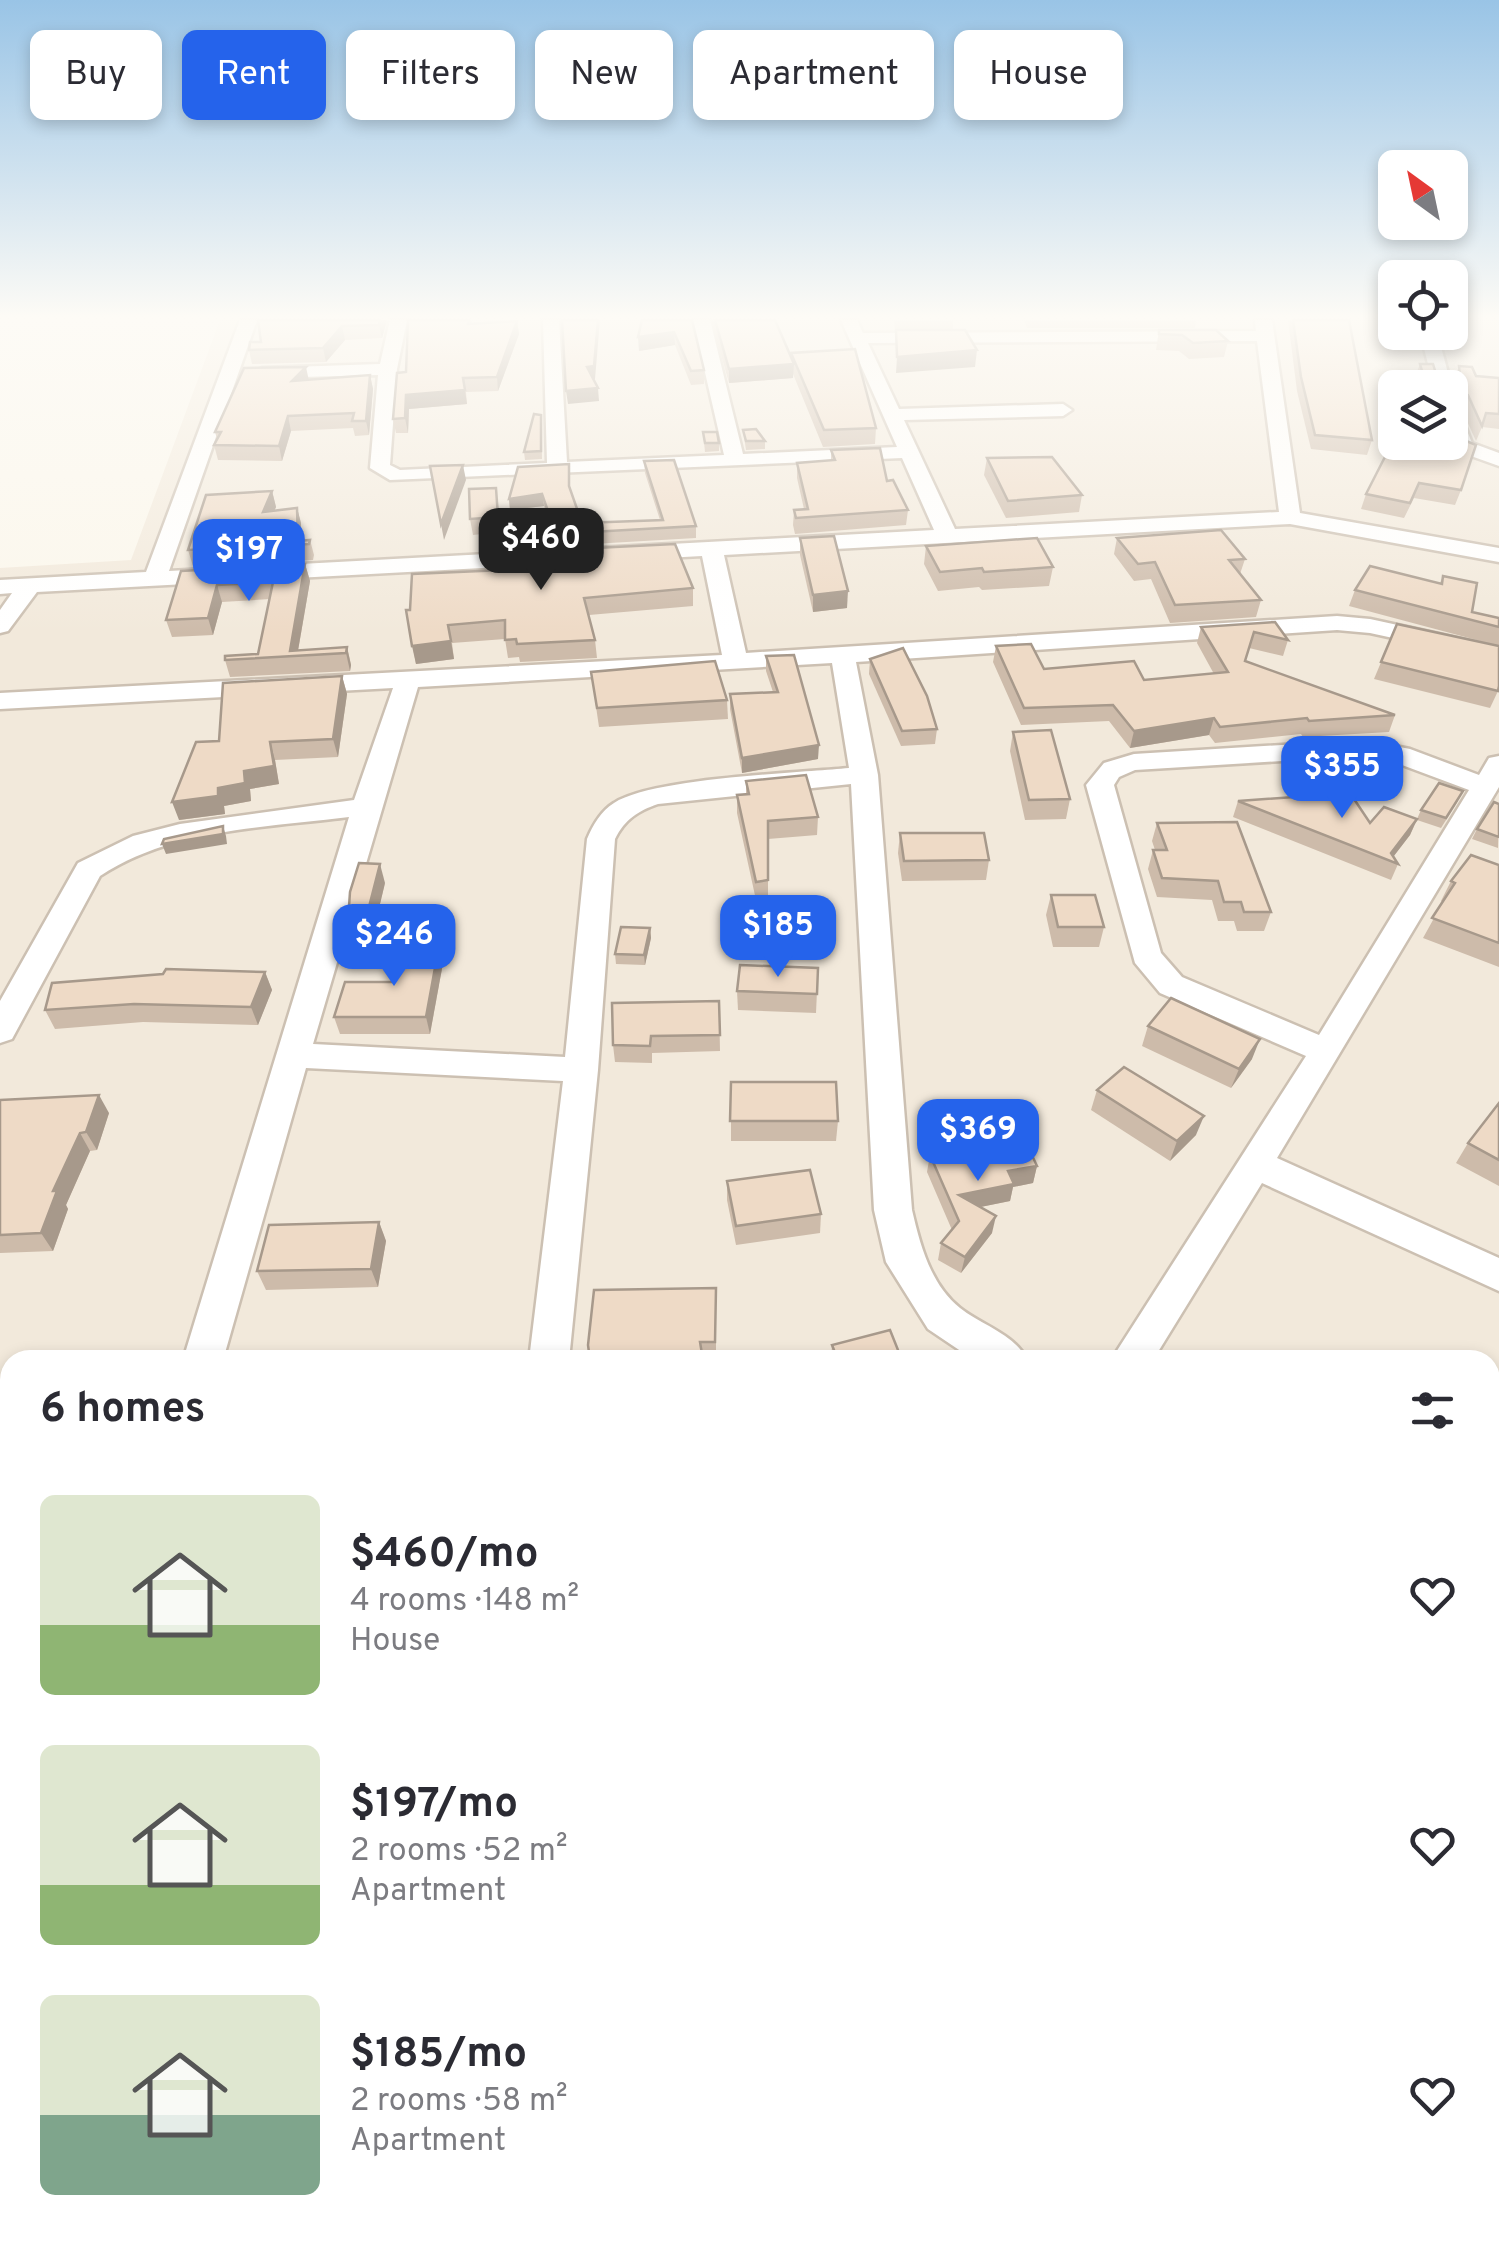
<!DOCTYPE html>
<meta charset="utf-8">
<style>
:root{--surface:#fff;--page:#f2f2f3;--text:#2b2b33;--muted:#7c7c81;--accent:#2563eb}
body{margin:0;font-family:Overpass,sans-serif;background:var(--page);color:var(--text);height:100vh;display:flex;flex-direction:column;font-size:38px;white-space:nowrap}
*{box-sizing:border-box;margin:0}
p{font-size:32px;color:var(--muted)}
.icon{flex:none;width:55px;height:55px;fill:none;stroke:currentColor;stroke-width:2;stroke-linecap:round;stroke-linejoin:round}
.map{position:relative;flex:1;overflow:hidden}
.panel{position:absolute;left:0px;top:1350px;width:1500px;height:892px;display:flex;flex-direction:column;background:var(--surface);border-radius:30px 30px 0 0;box-shadow:0 5px 15px #0003}
.panel>*{flex:none}
.hud{position:absolute;left:30px;top:30px;width:1440px;height:90px;display:flex;gap:20px}
.needle{width:65px;rotate:327deg}
.fabs{position:absolute;left:1378px;top:150px;display:grid;gap:20px}
.fabs a{display:grid;place-items:center;width:90px;height:90px;border-radius:15px;background:var(--surface);box-shadow:0 5px 15px #0003;font-size:50px}
.price{position:absolute;translate:-50% -85px;padding:0 22px;border-radius:20px;background:var(--accent);color:#fff;font-size:32px;line-height:65px;filter:drop-shadow(0 2px 5px #0008)}
.price::after{content:'';position:absolute;left:50%;top:60px;width:30px;height:22px;margin-left:-15px;background:inherit;clip-path:polygon(0 0,100% 0,50% 100%)}
.price.active{background:#222;color:#fff}
ul{padding:0;list-style:none}
li{display:flex;align-items:center;gap:30px;height:250px;padding:0 40px}
li span{display:grid;place-items:center;flex:none;width:280px;height:200px;border-radius:15px;color:#555}
li>.icon{margin-inline-start:auto}
span .icon{width:120px;height:120px;fill:#fffc;stroke-width:1}
li b{font-size:42px}
h2{display:flex;justify-content:space-between;align-items:center;height:120px;padding:0 40px;font-size:42px}
.pill{padding:0 35px;border-radius:15px;background:var(--surface);box-shadow:0 5px 15px #0003;font-size:35px;line-height:90px}
.pill.active{background:var(--accent);color:#fff}
.map>svg:first-child{display:block}
.residential{fill:#f2e9db;fill-rule:evenodd}
.lines{fill:none;stroke-linecap:round;stroke-linejoin:round}
.minor-casing{stroke:#ccc0b2;stroke-width:5}
.minor{fill:#fff;fill-rule:evenodd}
.wall{fill:#cdbbaa}
.shaded-wall{fill:#a7998b}
.building{fill:#eedac6;stroke:#a7998b;stroke-width:2.5}
</style>
<div class="map">
<svg width="1499" height="2241" viewBox="0 0 1499 2241">
<rect width="100%" height="100%" fill="#fbf7ec"/>
<path class="residential" d="M220 320H1395V332H1450V320H1499V2241H0V568L131 560ZM1395 388H1450V442H1395ZM10 1360H1490V2232H10Z"/>
<g class="lines">
<g class="minor-casing">
<g id="minor">
<path d="M240 320H257L169 571 934 530 902 458 390 480 370 468 378 375 262 378 253 373 262 368 380 364 390 320H407L397 369 390 465 400 470 547 463 543 320H559L567 462 724 455 693 320H710L743 454 897 447 841 320H857L863 333 1256 331 1255 320H1272L1300 513 1499 548V562L1290 524 724 555 746 653 1337 616 1370 619 1499 647V661L1370 633 1337 630 856 662 878 775 912 1210C920 1244 930 1284 960 1308 981 1325 1015 1334 1027 1360H974L928 1329 886 1262 874 1210 851 784 658 804C638 811 625 819 615 839L598 1070 569 1360H529L563 1081 306 1068 223 1360H183L349 817C265 828 172 828 100 876L12 1039 0 1043V1001L78 863 133 836 180 824 354 800 393 688 0 709V693L722 655 702 556 37 592 8 631 0 633V610L12 593 0 594V580L146 572ZM1257 341 1279 512 955 529 904 420 1063 416 1072 410 1063 404 899 409 868 343ZM832 663 849 768C798 773 652 778 614 803 601 811 593 825 587 839L565 1057 313 1044 418 687Z"/>
<path d="M1420 332H1437L1452 388 1450 391V388H1434Z"/>
<path d="M1450 405 1459 411 1472 443 1499 453V466L1457 451 1450 436Z"/>
<path d="M1364 740 1410 749 1479 775 1489 758 1499 756V787L1277 1158 1499 1258V1291L1262 1183 1153 1360H1111L1306 1056 1160 993 1135 963 1086 785 1104 763 1134 754ZM1364 756 1394 762 1469 790 1319 1035 1182 977 1161 953 1114 785 1119 777 1135 770Z"/>
<rect x="0" y="1420" width="10" height="38"/>
<path d="M1499 1504V1566L1490 1569V1508Z"/>
<path d="M10 1820V1872L0 1873V1821Z"/>
<path d="M1200 2232H1261L1257 2241H1197Z"/>
</g>
</g>
<use href="#minor" class="minor"/>
</g>
<g class="wall">
<path d="M258 320H387L382 338 345 340 326 362 252 364 249 350 261 342Z"/>
<path d="M472 320V324L517 321 519 334 498 391 466 392 467 404 409 409 408 433H396L393 419 406 372Z"/>
<path d="M692 320 704 370V384L691 385 675 345 639 351Z"/>
<path d="M711 320H775L791 357V353L876 428 875 444 823 447 793 374V378L729 383Z"/>
<path d="M894 320H953V329H895Z"/>
<path d="M1024 320H1196L1195 328H1027Z"/>
<path d="M1288 320H1349L1372 440 1367 455 1311 449 1297 391Z"/>
<path d="M1159 330 1228 341 1224 357 1189 359 1179 351 1156 350Z"/>
<path d="M1420 364 1437 377 1454 380 1459 366 1476 376 1499 378V429L1482 427 1476 441 1462 410 1453 404 1452 423 1461 490 1455 505 1414 498 1404 518 1361 509 1366 494 1432 450 1431 442H1450V388H1418L1415 377Z"/>
<path d="M370 375 373 389 369 435 355 436 353 428 291 431 282 461 218 460 214 445 217 439 215 432 309 380Z"/>
<path d="M541 415 542 459 525 460 524 452Z"/>
<path d="M743 430 765 441V449L746 450Z"/>
<path d="M703 432 719 443V451L705 452Z"/>
<path d="M831 450 887 481 908 510 906 525 795 534 793 525 794 510 804 509 797 478V463L831 460Z"/>
<path d="M987 458 1082 495 1079 512 1006 518 984 475Z"/>
<path d="M644 461 696 526V538L557 546 544 506 510 510 509 499 569 464 570 489 582 523 660 520 645 473Z"/>
<path d="M272 491 276 507 274 511 297 508 301 523V541L310 540 314 555 313 560 193 566 188 550Z"/>
<path d="M498 503 500 532 473 535 470 519Z"/>
<path d="M800 538 847 608 813 612 800 555Z"/>
<path d="M1117 538 1245 559 1240 574 1261 600 1256 617 1170 623 1151 579 1134 581 1114 554Z"/>
<path d="M926 546 1053 567 1049 586 982 590 979 587 938 591 924 564Z"/>
<path d="M305 564 310 581 298 651 347 647 351 665 350 671 230 677 225 660 258 654 270 599 222 602 213 635 172 637 166 620 181 571Z"/>
<path d="M1443 576 1472 612 1499 618V646L1349 606 1355 590 1440 583Z"/>
<path d="M693 588V606L589 615 595 640 597 658 520 662 519 657 508 658 505 639 452 643 454 659 416 664 406 610Z"/>
<path d="M1275 622 1288 640 1283 656 1249 648 1245 661 1395 715 1389 732 1303 737 1301 734 1215 743 1209 735 1130 748 1109 721 1021 725 993 662 996 646 1044 669 1144 680 1214 674 1197 643 1201 627Z"/>
<path d="M1397 624 1498 691 1490 708 1374 679Z"/>
<path d="M766 656 818 759 742 773 730 709V694L773 692 766 671Z"/>
<path d="M870 659 937 729 935 744 901 746 869 674Z"/>
<path d="M591 672 727 700 728 719 599 727Z"/>
<path d="M342 676 347 694 338 757 275 760 279 784 250 789 251 801 224 806 225 814 179 820Z"/>
<path d="M1013 732 1070 799 1066 819 1025 820 1010 751Z"/>
<path d="M746 781 818 817 817 835 768 839V898L756 900 737 813V795L746 794Z"/>
<path d="M1238 801 1370 823 1417 819 1421 810 1458 801 1441 828 1417 820 1410 835 1393 857 1398 864 1391 880 1233 817Z"/>
<path d="M1499 804 1498 848 1472 839 1477 829Z"/>
<path d="M1157 823 1271 912 1264 931H1237L1234 921H1218L1212 900 1157 897 1148 869 1153 850H1155L1152 841Z"/>
<path d="M900 833 989 860 986 880 902 881 898 853Z"/>
<path d="M1499 865V967L1423 938 1443 902 1441 901 1451 881Z"/>
<path d="M385 883 367 958 353 956 347 936Z"/>
<path d="M1051 895 1104 927 1099 947H1053L1046 915Z"/>
<path d="M650 928 651 938 645 965 616 964 615 954Z"/>
<path d="M443 963 430 1034H340L334 1017 393 982Z"/>
<path d="M818 968 816 1013 738 1010 737 991Z"/>
<path d="M265 972 272 990 258 1025 143 1022 55 1029 45 1010Z"/>
<path d="M719 1001 720 1051 652 1053V1063L615 1062 613 1045Z"/>
<path d="M1148 1026 1252 1059 1231 1088 1142 1046Z"/>
<path d="M731 1082 838 1121 836 1141H731Z"/>
<path d="M1097 1090 1196 1135 1170 1161 1091 1110Z"/>
<path d="M0 1100 109 1113 97 1150 90 1151 66 1205 68 1209 53 1251 0 1253Z"/>
<path d="M1499 1103V1186L1456 1163 1468 1143Z"/>
<path d="M974 1145 1037 1166 1033 1183 1013 1187 1010 1201 980 1207 992 1233 961 1273 938 1260 941 1243 952 1230 927 1172 930 1155 973 1149Z"/>
<path d="M727 1181 821 1214 820 1233 736 1245 727 1200Z"/>
<path d="M379 1222 386 1241 378 1287 266 1290 257 1271Z"/>
<path d="M594 1290 716 1306V1359H703Z"/>
<path d="M832 1345 902 1360H831Z"/>
<path d="M1499 1747V1822L1490 1816V1770Z"/>
<rect x="0" y="1757" width="10" height="46"/>
<path d="M1490 1909 1499 1915V2024L1490 2017Z"/>
<path d="M933 2232H1139L1134 2241H942Z"/>
</g>
<g class="shaded-wall">
<path d="M380 320H387L382 338 379 325Z"/>
<path d="M598 320H600L595 379 588 380 587 367Z"/>
<path d="M517 321 519 334 498 391 497 377Z"/>
<path d="M342 326 345 340 326 362 323 348Z"/>
<path d="M674 332 675 345 639 351 638 337Z"/>
<path d="M977 350 975 367 896 373 897 357Z"/>
<path d="M794 364 793 378 729 383V369Z"/>
<path d="M306 367 309 381H292Z"/>
<path d="M370 375 373 389 369 435 366 421Z"/>
<path d="M598 388 599 401 568 404 566 391Z"/>
<path d="M465 390 467 404 409 409 408 433 405 418 406 395Z"/>
<path d="M288 416 291 431 282 461 279 446Z"/>
<path d="M463 465 466 480 444 540 441 524Z"/>
<path d="M272 491 276 507 267 527 263 512Z"/>
<path d="M542 494 544 506 510 510 509 499Z"/>
<path d="M297 508 301 523V544L298 541Z"/>
<path d="M305 564 310 581 297 656 290 651Z"/>
<path d="M217 585 222 602 213 635 208 618Z"/>
<path d="M848 591 847 608 813 612V595Z"/>
<path d="M451 641 454 659 416 664 412 646Z"/>
<path d="M347 647 351 665 350 671 346 653Z"/>
<path d="M342 676 347 694 338 757 333 739Z"/>
<path d="M1214 718 1209 735 1130 748 1134 731Z"/>
<path d="M270 742 275 760 279 784 250 789 251 801 224 806 225 814 179 820 172 802 218 788 244 771Z"/>
<path d="M819 745 818 759 742 773V758Z"/>
<path d="M1417 819 1410 835 1390 861 1391 853Z"/>
<path d="M223 826 226 836 227 844 166 854 162 844Z"/>
<path d="M380 864 385 883 367 958 361 938Z"/>
<path d="M650 928 651 938 645 965 644 955Z"/>
<path d="M439 946 443 963 430 1034 426 1017Z"/>
<path d="M265 972 272 990 258 1025 251 1007Z"/>
<path d="M1260 1039 1252 1059 1231 1088 1239 1069Z"/>
<path d="M99 1095 109 1113 97 1150 86 1132Z"/>
<path d="M1204 1116 1196 1135 1170 1161 1177 1141Z"/>
<path d="M80 1133 90 1151 66 1205 68 1209 53 1251 41 1233 53 1191Z"/>
<path d="M1037 1166 1033 1183 1013 1187 1010 1201 956 1212 959 1195 1008 1171Z"/>
<path d="M996 1216 992 1233 961 1273 965 1257Z"/>
<path d="M379 1222 386 1241 378 1287 371 1269Z"/>
</g>
<g class="building">
<path d="M258 320H380L379 325 342 326 323 348 249 350 250 342H261Z"/>
<path d="M408 320H469L468 324 517 321 497 377 463 378 465 390 406 395 405 418 393 419 397 373 406 372Z"/>
<path d="M562 320H598L594 366 587 367 598 388 566 391Z"/>
<path d="M642 320H692L704 370 691 371 674 332 638 337Z"/>
<path d="M715 320H775L794 364 729 369Z"/>
<path d="M1293 320H1349L1372 440 1315 435 1301 377Z"/>
<path d="M896 330H965L977 350 897 357Z"/>
<path d="M1159 330H1216L1228 341 1193 343 1182 335 1159 334Z"/>
<path d="M855 349 876 428 824 430 791 353Z"/>
<path d="M1420 364H1433L1437 377 1456 381 1460 376 1459 366 1472 367 1476 376 1499 378V414L1486 413 1482 426 1468 395 1455 387 1452 423 1459 438 1476 445 1461 490 1419 483 1410 503 1366 494 1390 447 1438 450V442H1450V388H1427Z"/>
<path d="M306 367 292 381 370 375 366 421H352L354 413 288 416 279 446 214 445 221 432H215L244 368Z"/>
<path d="M534 414 541 415V451L524 452Z"/>
<path d="M756 429 765 441H746L743 430Z"/>
<path d="M703 432H717L719 443H705Z"/>
<path d="M880 448 887 481 893 480 908 510 796 518 794 510 808 509 797 463 835 460 831 450Z"/>
<path d="M1052 457 1082 495 1008 501 987 458Z"/>
<path d="M674 460 696 526 556 534 542 494 509 499 518 467 569 464V486L582 523 663 520 644 461Z"/>
<path d="M463 465 441 524 430 466Z"/>
<path d="M496 488 498 517 470 519 469 489Z"/>
<path d="M272 491 263 512 297 508 298 541 310 540 309 544 188 550 206 495Z"/>
<path d="M1221 530 1245 559 1229 560 1261 600 1175 605 1155 562 1138 564 1117 538Z"/>
<path d="M834 536 848 591 813 595 800 538Z"/>
<path d="M1037 538 1053 567 984 572 982 568 940 572 926 546Z"/>
<path d="M675 544 693 588 584 598 595 640 517 644 516 639 505 640V620L448 625 451 641 412 646 406 610H410L412 574 551 568 555 550Z"/>
<path d="M305 564 290 651 347 647 346 653 225 660V656L258 654 273 582 217 585 208 618 166 620 181 571Z"/>
<path d="M1370 566 1442 584 1443 576 1477 583 1472 612 1499 618V627L1355 590Z"/>
<path d="M1275 622 1288 640 1254 632 1245 661 1395 715 1309 721 1307 718 1220 727 1214 718 1134 731 1113 705 1024 708 996 646 1031 644 1044 669 1134 661 1144 680 1228 672 1201 627Z"/>
<path d="M1397 624 1499 646V686L1498 691 1381 662Z"/>
<path d="M903 648 927 696 937 729 902 731 870 659Z"/>
<path d="M794 655 819 745 742 758 730 694 778 692 766 656Z"/>
<path d="M715 661 727 700 597 708 591 672Z"/>
<path d="M342 676 333 739 270 742 274 766 244 771 245 783 218 788V796L172 802 196 742 219 741 223 683Z"/>
<path d="M1051 730 1070 799 1029 800 1013 732Z"/>
<path d="M806 775 818 817 768 821V880L756 882 737 795 749 794 746 781Z"/>
<path d="M1439 783 1463 791 1446 818 1421 810Z"/>
<path d="M1350 793 1370 823 1384 807 1417 819 1391 853 1398 864 1238 801Z"/>
<path d="M1494 802 1499 804V837L1477 829Z"/>
<path d="M1237 822 1271 912H1244L1241 902H1224L1218 881 1162 878 1153 850H1167L1157 823Z"/>
<path d="M223 826V834L162 844 164 839Z"/>
<path d="M900 833H984L989 860 904 861Z"/>
<path d="M1471 855 1499 865V943L1432 918 1455 883 1451 881Z"/>
<path d="M359 863 380 864 361 938 347 936 350 892Z"/>
<path d="M1051 895H1095L1104 927H1058Z"/>
<path d="M621 927 650 928 644 955 615 954Z"/>
<path d="M404 945 439 946 426 1017H334L345 982H393Z"/>
<path d="M740 965 818 968 817 994 737 991Z"/>
<path d="M166 969 265 972 251 1007 134 1004 45 1010 52 983 163 974Z"/>
<path d="M1171 998 1260 1039 1239 1069 1148 1026Z"/>
<path d="M719 1001 720 1035 651 1036 650 1046 613 1045 612 1003Z"/>
<path d="M1124 1067 1204 1116 1177 1141 1097 1090Z"/>
<path d="M731 1082H836L838 1121H730Z"/>
<path d="M99 1095 86 1132 80 1133 53 1191H57L41 1233 0 1235V1100Z"/>
<path d="M1499 1103V1160L1468 1143Z"/>
<path d="M1023 1136 1037 1166 1008 1171 1014 1184 959 1195 996 1216 965 1257 941 1243 959 1221 930 1155 974 1149V1145Z"/>
<path d="M810 1170 821 1214 736 1226 727 1181Z"/>
<path d="M379 1222 371 1269 257 1271 269 1225Z"/>
<path d="M716 1288 715 1342H700L703 1360H590L588 1345 594 1290Z"/>
<path d="M890 1330 902 1360H838L832 1345Z"/>
<rect x="0" y="1757" width="10" height="37"/>
<path d="M1490 1909 1499 1915V2002L1490 1996Z"/>
<path d="M940 2232H1139L1134 2241H950Z"/>
</g>
<linearGradient id="sky" x2="0" y2="1"><stop stop-color="#99c4e6"/><stop offset="0.5" stop-color="#fdfbf6"/><stop offset="1" stop-color="#fdfbf6" stop-opacity="0"/></linearGradient>
<rect width="1499" height="634" fill="url(#sky)"/>
</svg>
<div class="fabs">
<a><svg class="needle" viewBox="-14 -14 28 28"><path d="M0-13l5 13h-10z" fill="#e53935"/><path d="M0 13l5-13h-10z" fill="#7c7c81"/></svg></a>
<a><svg class="icon" aria-label="locate" viewBox="0 0 24 24"><circle cx="12" cy="12" r="6"/><path d="M12 2v4M12 18v4M2 12h4M18 12h4"/></svg></a>
<a><svg class="icon" aria-label="layers" viewBox="0 0 24 24"><path d="M12 4l9 5-9 5-9-5zM3 14l9 5 9-5"/></svg></a>
</div>
<b class="price active" style="left:541px;top:593px">$460</b>
<b class="price" style="left:249px;top:604px">$197</b>
<b class="price" style="left:1342px;top:821px">$355</b>
<b class="price" style="left:778px;top:980px">$185</b>
<b class="price" style="left:394px;top:989px">$246</b>
<b class="price" style="left:978px;top:1184px">$369</b>
<div class="hud">
<a class="pill">Buy</a>
<a class="pill active">Rent</a>
<a class="pill">Filters</a>
<a class="pill">New</a>
<a class="pill">Apartment</a>
<a class="pill">House</a>
</div>
<section class="panel">
<h2>6 homes<svg class="icon" aria-label="filters" viewBox="0 0 24 24"><path d="M4 7h16M4 17h16"/><circle cx="9" cy="7" r="2"/><circle cx="15" cy="17" r="2"/></svg></h2>
<ul>
<li><span style="background:linear-gradient(#dfe7d0 65%,#8fb573 0)"><svg class="icon" aria-label="home" viewBox="0 0 24 24"><path d="M3 11l9-7 9 7M6 9v11h12V9"/></svg></span><div><b>$460/mo</b><p>4 rooms · 148 m²</p><p>House</p></div><svg class="icon" aria-label="heart" viewBox="0 0 24 24"><path d="M12 20l-8-8c-3-5 5-10 8-4 3-6 11-1 8 4z"/></svg></li>
<li><span style="background:linear-gradient(#dfe7d0 70%,#8fb573 0)"><svg class="icon" aria-label="home" viewBox="0 0 24 24"><path d="M3 11l9-7 9 7M6 9v11h12V9"/></svg></span><div><b>$197/mo</b><p>2 rooms · 52 m²</p><p>Apartment</p></div><svg class="icon" aria-label="heart" viewBox="0 0 24 24"><path d="M12 20l-8-8c-3-5 5-10 8-4 3-6 11-1 8 4z"/></svg></li>
<li><span style="background:linear-gradient(#dfe7d0 60%,#7fa58c 0)"><svg class="icon" aria-label="home" viewBox="0 0 24 24"><path d="M3 11l9-7 9 7M6 9v11h12V9"/></svg></span><div><b>$185/mo</b><p>2 rooms · 58 m²</p><p>Apartment</p></div><svg class="icon" aria-label="heart" viewBox="0 0 24 24"><path d="M12 20l-8-8c-3-5 5-10 8-4 3-6 11-1 8 4z"/></svg></li>
</ul>
</section>
</div>
